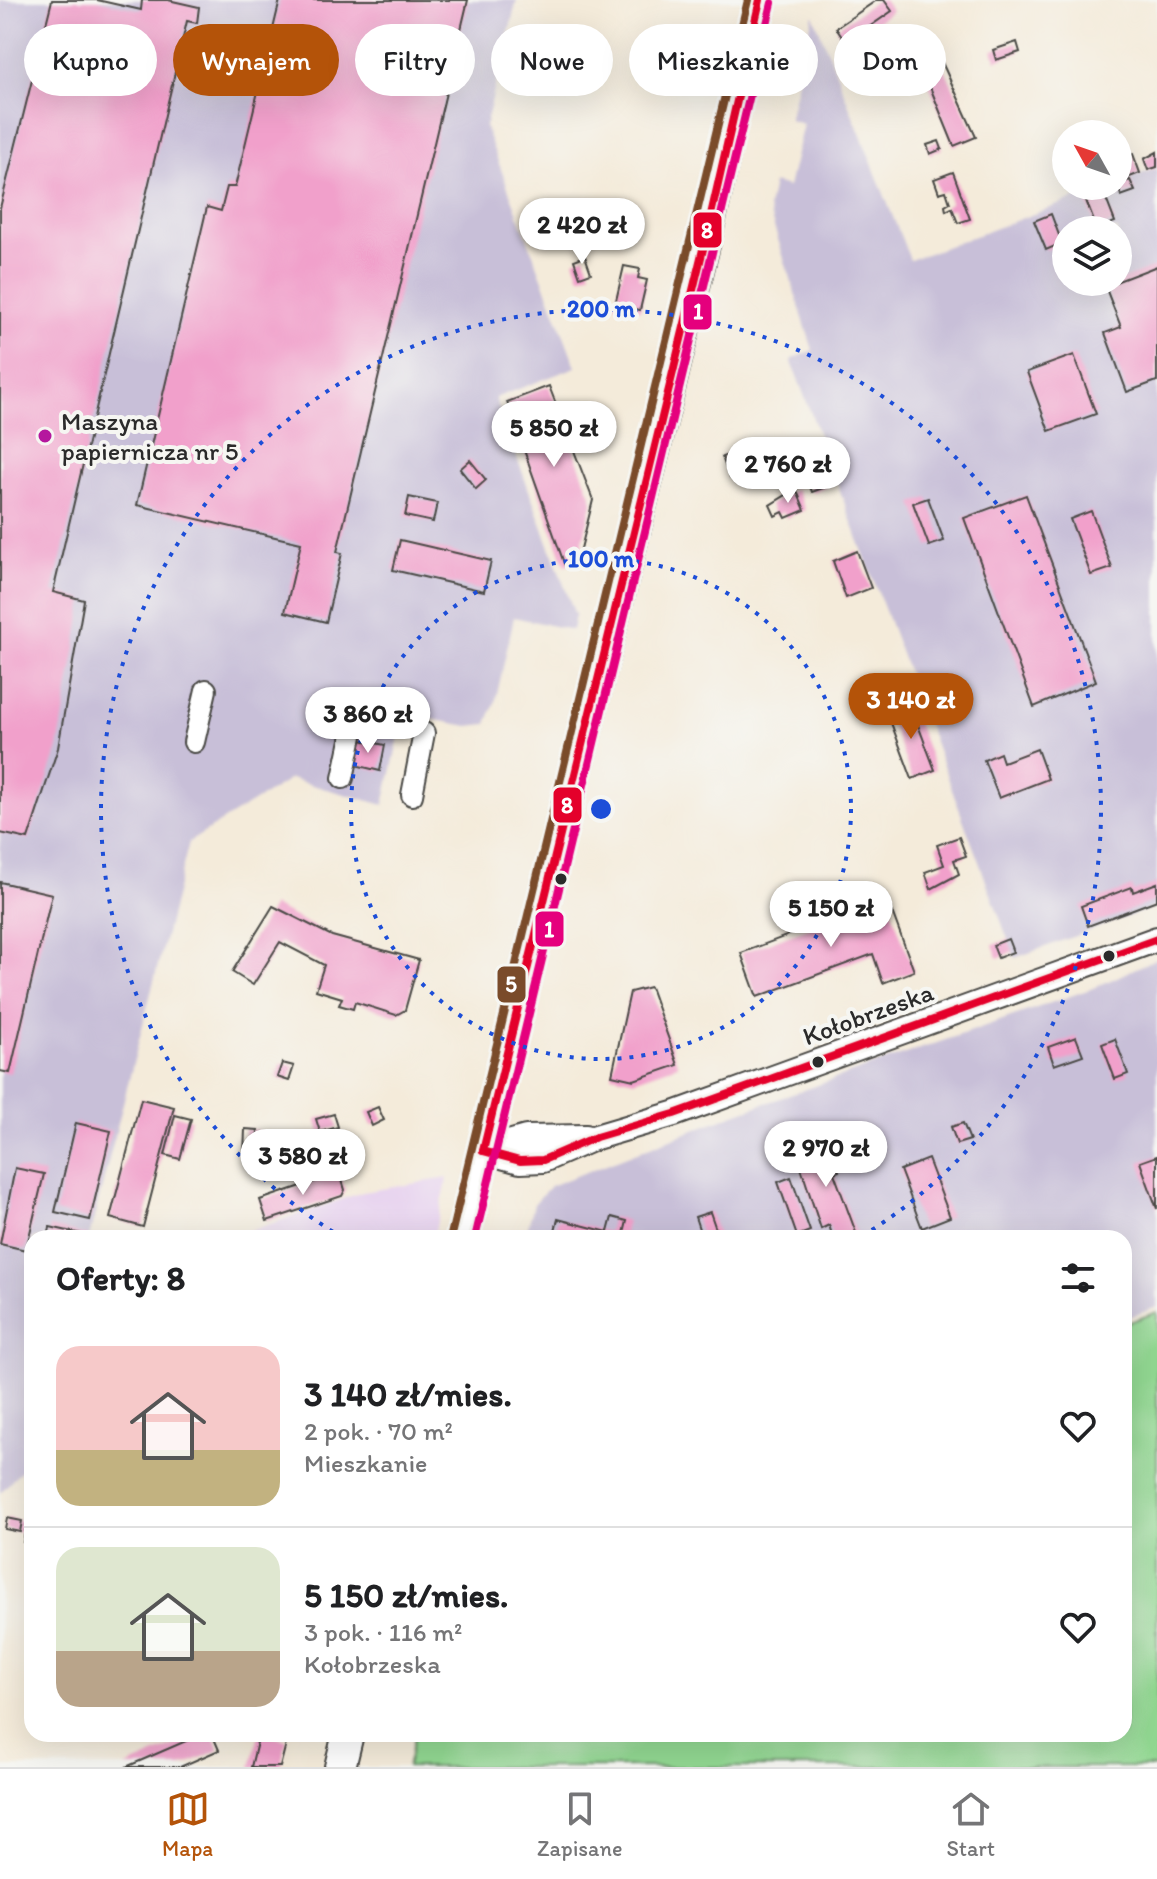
<!DOCTYPE html>
<html lang="pl">
<meta charset="utf-8">
<style>
:root{--surface:#fff;--page:#f6f6f6;--text:#202124;--muted:#757577;--line:#e0e0e0;--accent:#b45309}
body{margin:0;font-family:Itim,sans-serif;background:var(--page);color:var(--text);height:100vh;display:flex;flex-direction:column;font-size:30px;white-space:nowrap}
*{box-sizing:border-box;margin:0}
p{font-size:26px;color:var(--muted)}
.icon{flex:none;width:44px;height:44px;fill:none;stroke:currentColor;stroke-width:2;stroke-linecap:round;stroke-linejoin:round}
.map{position:relative;flex:1;overflow:hidden}
.drawer{position:absolute;left:24px;top:1230px;width:1108px;height:512px;display:flex;flex-direction:column;background:var(--surface);border-radius:24px;box-shadow:0 8px 32px #0002}
.drawer>*{flex:none}
.banner{position:absolute;left:24px;top:24px;width:1110px;height:72px;display:flex;gap:16px}
.needle{width:52px;rotate:310deg}
.tools{position:absolute;left:1052px;top:120px;display:grid;gap:16px}
.tools a{display:grid;place-items:center;width:80px;height:80px;border-radius:50%;background:var(--surface);box-shadow:0 8px 32px #0002;font-size:40px}
.price{position:absolute;translate:-50% -68px;padding:0 18px;border-radius:28px;background:#fff;color:#222;font-size:26px;line-height:52px;filter:drop-shadow(0 2px 4px #0008)}
.price::after{content:'';position:absolute;left:50%;top:48px;width:24px;height:18px;margin-left:-12px;background:inherit;clip-path:polygon(0 0,100% 0,50% 100%)}
.price.selected{background:var(--accent);color:#fff}
ul{padding:0;list-style:none}
li{display:flex;align-items:center;gap:24px;height:200px;padding:0 32px}
li+li{border-top:2px solid var(--line)}
li span{display:grid;place-items:center;flex:none;width:224px;height:160px;border-radius:24px;color:#555}
li>.icon{margin-inline-start:auto}
span .icon{width:96px;height:96px;fill:#fffc;stroke-width:1}
li b{font-size:34px}
h2{display:flex;justify-content:space-between;align-items:center;height:96px;padding:0 32px;font-size:34px}
.chip{padding:0 28px;border-radius:36px;background:var(--surface);box-shadow:0 8px 32px #0002;font-size:28px;line-height:72px}
.chip.selected{background:var(--accent);color:#fff}
.dock{display:flex;justify-content:space-around;align-items:center;height:112px;border-top:2px solid var(--line);background:var(--surface);font-size:22px;color:var(--muted)}
.dock a{display:grid;justify-items:center;gap:4px}
.dock .selected{color:var(--accent)}
.map>svg:first-child{display:block}
.built{fill:#e7d2ef}
.industrial{fill:#c8bfd8;fill-rule:evenodd}
.green{fill:#91d791;stroke:#5e815e;stroke-width:2}
.building{fill:#f1a0cb}
.lines{fill:none;stroke-linecap:round;stroke-linejoin:round}
.minor-casing{stroke:#494845;stroke-width:24}
.tertiary-casing{stroke:#494845;stroke-width:28}
.primary-casing{stroke:#494845;stroke-width:34}
.minor{stroke:#fff;stroke-width:20}
.tertiary{stroke:#fff;stroke-width:24}
.primary{stroke:#fff;stroke-width:30}
.bus-1-casing{stroke:#f6f6f2;stroke-width:14}
.bus-2-casing{stroke:#f6f6f2;stroke-width:14}
.bus-3-casing{stroke:#f6f6f2;stroke-width:14}
.bus-1{stroke:#e4002b;stroke-width:8}
.bus-2{stroke:#e5007d;stroke-width:8}
.bus-3{stroke:#7a4b2a;stroke-width:8}
.ring{fill:none;stroke:#1d4ed8;stroke-width:4;stroke-dasharray:4 8}
.poi-dot{fill:#b5179e;stroke:#f6f6f2;stroke-width:3}
.bus-dot{fill:#2b2b2b;stroke:#f6f6f2;stroke-width:3}
.labels{text-anchor:middle;stroke-width:8;stroke-linejoin:round;paint-order:stroke}
.poi-label{font-size:26px;fill:#2b2b2b;stroke:#f6f6f2;text-anchor:start}
.street-label{font-size:26px;fill:#2b2b2b;stroke:#f6f6f2}
.centre{fill:#1d4ed8;stroke:#f6f6f2;stroke-width:4}
.ring-label{font-size:24px;text-anchor:middle;font-weight:bold;fill:#1d4ed8;stroke:#f6f6f2;stroke-width:8;stroke-linejoin:round;paint-order:stroke}
.line-badge{stroke:#f6f6f2;stroke-width:3}
.badge-label{font-size:22px;text-anchor:middle;font-weight:bold;fill:#fff}
</style>
<div class="map">
<svg width="1157" height="1767" viewBox="0 0 1157 1767">
<rect width="100%" height="100%" fill="#f6f6f2"/>
<filter id="ink" filterUnits="userSpaceOnUse"><feTurbulence type="fractalNoise" baseFrequency=".0125" numOctaves="2"/><feDisplacementMap in="SourceGraphic" scale="16" xChannelSelector="R" yChannelSelector="G"/><feConvolveMatrix kernelMatrix="1 2 1 2 8 2 1 2 1" color-interpolation-filters="sRGB"/></filter>
<filter id="wash" filterUnits="userSpaceOnUse"><feTurbulence type="fractalNoise" baseFrequency=".006" numOctaves="4" result="noise"/><feDisplacementMap in="SourceGraphic" scale="32" xChannelSelector="R" yChannelSelector="G"/><feGaussianBlur stdDeviation="1.8" result="paint"/><feColorMatrix in="noise" values="0 0 0 0 0 0 0 0 0 0 0 0 0 0 0 0 0 1.4 0 .05"/><feComposite in="paint" operator="in"/></filter>
<g filter="url(#wash)">
<rect width="100%" height="100%" fill="#f4ebda"/>
<path class="built" d="M448 1178 433 1238H230L363 1192Z"/>
<g class="industrial">
<path d="M0 0H517L485 127 576 367 495 398 575 615 572 630 514 617 495 703 487 724 468 726 404 714 384 805 290 779 189 842 89 1238H32V1459L0 1493Z"/>
<path d="M813 14 910 260 1109 186H1118V183L1157 168V906L1015 958 791 360 813 350 768 208 773 183 788 187 803 124 789 120ZM1066 230H1118V282H1066Z"/>
<path d="M1157 958V1307L1124 1319V1238H525L534 1204 550 1186 735 1114 1096 987Z"/>
</g>
<path class="green" d="M1157 1312V1767H407L415 1734H1124V1324Z"/>
<g id="blocks">
<g class="building">
<path d="M52 0H97L141 10 142 0H168L199 7 197 23 187 21 53 592 84 600 58 748 28 839 0 833V208Z"/>
<path d="M280 0H468L337 552 342 553 326 622 285 612 301 543 137 505 207 207 221 211 227 187H235Z"/>
<path d="M877 0H884L892 11 846 43 836 28Z"/>
<path d="M1017 42 1020 52 996 60 993 50Z"/>
<path d="M940 58 976 137 954 146 921 65Z"/>
<path d="M939 141 942 149 930 154 927 145Z"/>
<path d="M1124 146 1128 156 1133 154 1140 173 1125 179 1118 161V149Z"/>
<path d="M1157 152V167L1148 170 1144 159Z"/>
<path d="M953 172 970 219 958 223 952 208 946 211 945 206 950 203 946 191 939 193 934 179Z"/>
<path d="M1130 180 1135 191 1121 196 1118 184Z"/>
<path d="M1103 191 1115 222 1097 229 1085 198Z"/>
<path d="M608 206 611 222 604 224 601 208Z"/>
<path d="M1051 214 1062 243 1046 250 1034 221Z"/>
<path d="M585 256 591 273 580 277 574 260Z"/>
<path d="M624 266 640 269 638 278 647 280 640 310 615 305Z"/>
<path d="M1157 266V381L1127 392 1105 333 1121 327 1105 286Z"/>
<path d="M1074 355 1096 414 1049 431 1027 372Z"/>
<path d="M549 386 593 500 578 561 565 566 507 402Z"/>
<path d="M755 445 766 475 746 483 742 473 730 478 722 457Z"/>
<path d="M470 460 486 480 476 489 460 469Z"/>
<path d="M822 476 826 487 812 492 808 481Z"/>
<path d="M796 489 805 510 786 518 783 512 775 516 770 505Z"/>
<path d="M1026 495 1096 681 1034 707 964 518Z"/>
<path d="M409 497 437 503 433 522 405 516Z"/>
<path d="M928 498 944 541 929 546 913 503Z"/>
<path d="M1091 511 1112 568 1091 575 1070 519Z"/>
<path d="M400 540 491 561 484 591 393 570Z"/>
<path d="M857 551 871 588 846 598 833 561Z"/>
<path d="M910 704 935 770 912 779 887 712Z"/>
<path d="M356 739 385 745 380 771 351 764Z"/>
<path d="M1037 749 1048 779 999 798 984 760 1000 753 1003 762Z"/>
<path d="M959 837 966 856 954 860 959 874 931 889 925 872 944 865 937 845Z"/>
<path d="M0 882 52 894 10 1073 0 1071Z"/>
<path d="M1157 883V900L1088 926 1081 906 1132 887 1133 892Z"/>
<path d="M887 898 914 971 883 983 873 954 757 997 741 953Z"/>
<path d="M273 906 332 936 419 960 405 1010 396 1015 355 1002 353 1009 339 1005 342 998 316 990 324 965 280 942 253 985 232 972Z"/>
<path d="M1008 939 1013 952 998 958 993 945Z"/>
<path d="M650 987 678 1065 634 1080 612 1075 630 992Z"/>
<path d="M1076 1037 1083 1055 1054 1065 1048 1047Z"/>
<path d="M1115 1039 1128 1074 1115 1079 1102 1044Z"/>
<path d="M282 1063 294 1066 289 1081 277 1077Z"/>
<path d="M141 1099 174 1107 143 1227 110 1218Z"/>
<path d="M378 1107 384 1120 372 1126 366 1112Z"/>
<path d="M334 1114 338 1127 320 1132 316 1119Z"/>
<path d="M175 1115 191 1119 180 1159 165 1155Z"/>
<path d="M76 1123 111 1131 90 1220 55 1212Z"/>
<path d="M963 1123 970 1140 957 1144 951 1127Z"/>
<path d="M245 1129 258 1130 257 1156H244Z"/>
<path d="M323 1133 355 1138 352 1151 320 1143Z"/>
<path d="M818 1140 819 1143 827 1140 839 1171 834 1173 858 1238H833L829 1225 821 1229 796 1152Z"/>
<path d="M1157 1156V1209L1140 1162Z"/>
<path d="M928 1159 950 1217 922 1228 900 1170Z"/>
<path d="M15 1168 44 1174 26 1250 0 1244Z"/>
<path d="M334 1175 341 1177 345 1190 342 1196 267 1221 260 1200Z"/>
<path d="M791 1177 810 1231 797 1236 778 1182Z"/>
<path d="M710 1212 719 1238H702L695 1217Z"/>
<path d="M612 1217 627 1221 623 1238H553L558 1219 608 1232Z"/>
<path d="M50 1227 86 1235V1238H48Z"/>
<path d="M29 1513 32 1530 29 1543 23 1542Z"/>
<path d="M7 1518 22 1521 20 1532 5 1529Z"/>
<path d="M202 1734 213 1736 219 1750 180 1767H126Z"/>
<path d="M259 1734 287 1740 280 1767H251Z"/>
</g>
</g>
</g>
<g filter="url(#ink)">
<use href="#blocks" fill-opacity="0" stroke="#494845" stroke-width="2"/>
<g class="lines">
<g class="minor-casing">
<g id="minor">
<path d="M194 742 206 690"/>
<path d="M343 778 356 717"/>
<path d="M412 795 424 733"/>
</g>
</g>
<g class="tertiary-casing">
<g id="tertiary">
<path d="M484 1150 526 1138 586 1137"/>
<path d="M483 1151 520 1161 543 1160 596 1137 674 1114 1157 939"/>
</g>
</g>
<g class="primary-casing">
<g id="primary">
<path d="M463 1238 705 241 760 0"/>
<path d="M340 1767 348 1734"/>
</g>
</g>
<use href="#minor" class="minor"/>
<use href="#tertiary" class="tertiary"/>
<use href="#primary" class="primary"/>
<g class="bus-1-casing">
<g id="bus-1">
<path d="M483 1151 705 241 760 0"/>
<path d="M483 1151 520 1161 543 1160 596 1137 674 1114 1157 939"/>
</g>
</g>
<g class="bus-2-casing">
<path id="bus-2" d="M475 1238 772 3"/>
</g>
<g class="bus-3-casing">
<path id="bus-3" d="M451 1235 748 0"/>
</g>
<use href="#bus-1" class="bus-1"/>
<use href="#bus-2" class="bus-2"/>
<use href="#bus-3" class="bus-3"/>
</g>
</g>
<g class="ring">
<circle cx="601" cy="809" r="250"/>
<path d="M343 1238A500 500 0 1 1 859 1238"/>
</g>
<circle class="poi-dot" cx="45" cy="436" r="8"/>
<g class="bus-dot">
<circle cx="561" cy="879" r="7"/>
<circle cx="1109" cy="956" r="7"/>
<circle cx="818" cy="1062" r="7"/>
</g>
<g class="labels">
<g class="poi-label">
<text x="61" y="430">Maszyna<tspan x="61" dy="30">papiernicza nr 5</tspan></text>
</g>
<g class="street-label">
<text transform="translate(868 1014) rotate(-20)" y="9">Kołobrzeska</text>
</g>
</g>
<circle cx="601" cy="809" r="12" class="centre"/>
<g class="ring-label">
<text x="601" y="317">200 m</text>
<text x="601" y="567">100 m</text>
</g>
<g class="line-badge">
<rect x="692" y="211" width="31" height="38" rx="8" fill="#e4002b"/>
<rect x="682" y="293" width="31" height="38" rx="8" fill="#e5007d"/>
<rect x="552" y="786" width="31" height="38" rx="8" fill="#e4002b"/>
<rect x="534" y="910" width="31" height="38" rx="8" fill="#e5007d"/>
<rect x="496" y="965" width="31" height="39" rx="8" fill="#7a4b2a"/>
</g>
<g class="badge-label">
<text x="707" y="238">8</text>
<text x="698" y="319">1</text>
<text x="567" y="813">8</text>
<text x="549" y="937">1</text>
<text x="511" y="992">5</text>
</g>
</svg>
<div class="tools">
<a><svg class="needle" viewBox="-14 -14 28 28"><path d="M0-13l5 13h-10z" fill="#e53935"/><path d="M0 13l5-13h-10z" fill="#757577"/></svg></a>
<a><svg class="icon" aria-label="layers" viewBox="0 0 24 24"><path d="M12 4l9 5-9 5-9-5zM3 14l9 5 9-5"/></svg></a>
</div>
<b class="price" style="left:582px;top:266px">2 420 zł</b>
<b class="price" style="left:554px;top:469px">5 850 zł</b>
<b class="price" style="left:788px;top:505px">2 760 zł</b>
<b class="price selected" style="left:911px;top:741px">3 140 zł</b>
<b class="price" style="left:368px;top:755px">3 860 zł</b>
<b class="price" style="left:831px;top:949px">5 150 zł</b>
<b class="price" style="left:826px;top:1189px">2 970 zł</b>
<b class="price" style="left:303px;top:1197px">3 580 zł</b>
<div class="banner">
<a class="chip">Kupno</a>
<a class="chip selected">Wynajem</a>
<a class="chip">Filtry</a>
<a class="chip">Nowe</a>
<a class="chip">Mieszkanie</a>
<a class="chip">Dom</a>
</div>
<section class="drawer">
<h2>Oferty: 8<svg class="icon" aria-label="filters" viewBox="0 0 24 24"><path d="M4 7h16M4 17h16"/><circle cx="9" cy="7" r="2"/><circle cx="15" cy="17" r="2"/></svg></h2>
<ul>
<li><span style="background:linear-gradient(#f6c9c9 65%,#c2b280 0)"><svg class="icon" aria-label="home" viewBox="0 0 24 24"><path d="M3 11l9-7 9 7M6 9v11h12V9"/></svg></span><div><b>3 140 zł/mies.</b><p>2 pok. · 70 m²</p><p>Mieszkanie</p></div><svg class="icon" aria-label="heart" viewBox="0 0 24 24"><path d="M12 20l-8-8c-3-5 5-10 8-4 3-6 11-1 8 4z"/></svg></li>
<li><span style="background:linear-gradient(#dfe7d0 65%,#b9a48a 0)"><svg class="icon" aria-label="home" viewBox="0 0 24 24"><path d="M3 11l9-7 9 7M6 9v11h12V9"/></svg></span><div><b>5 150 zł/mies.</b><p>3 pok. · 116 m²</p><p>Kołobrzeska</p></div><svg class="icon" aria-label="heart" viewBox="0 0 24 24"><path d="M12 20l-8-8c-3-5 5-10 8-4 3-6 11-1 8 4z"/></svg></li>
</ul>
</section>
</div>
<nav class="dock">
<a class="selected"><svg class="icon" aria-label="map" viewBox="0 0 24 24"><path d="M3 6l6-2 6 2 6-2v14l-6 2-6-2-6 2zM9 4v14M15 6v14"/></svg>Mapa</a>
<a><svg class="icon" aria-label="saved" viewBox="0 0 24 24"><path d="M7 4h10v16l-5-4-5 4z"/></svg>Zapisane</a>
<a><svg class="icon" aria-label="home" viewBox="0 0 24 24"><path d="M3 11l9-7 9 7M6 9v11h12V9"/></svg>Start</a>
</nav>
